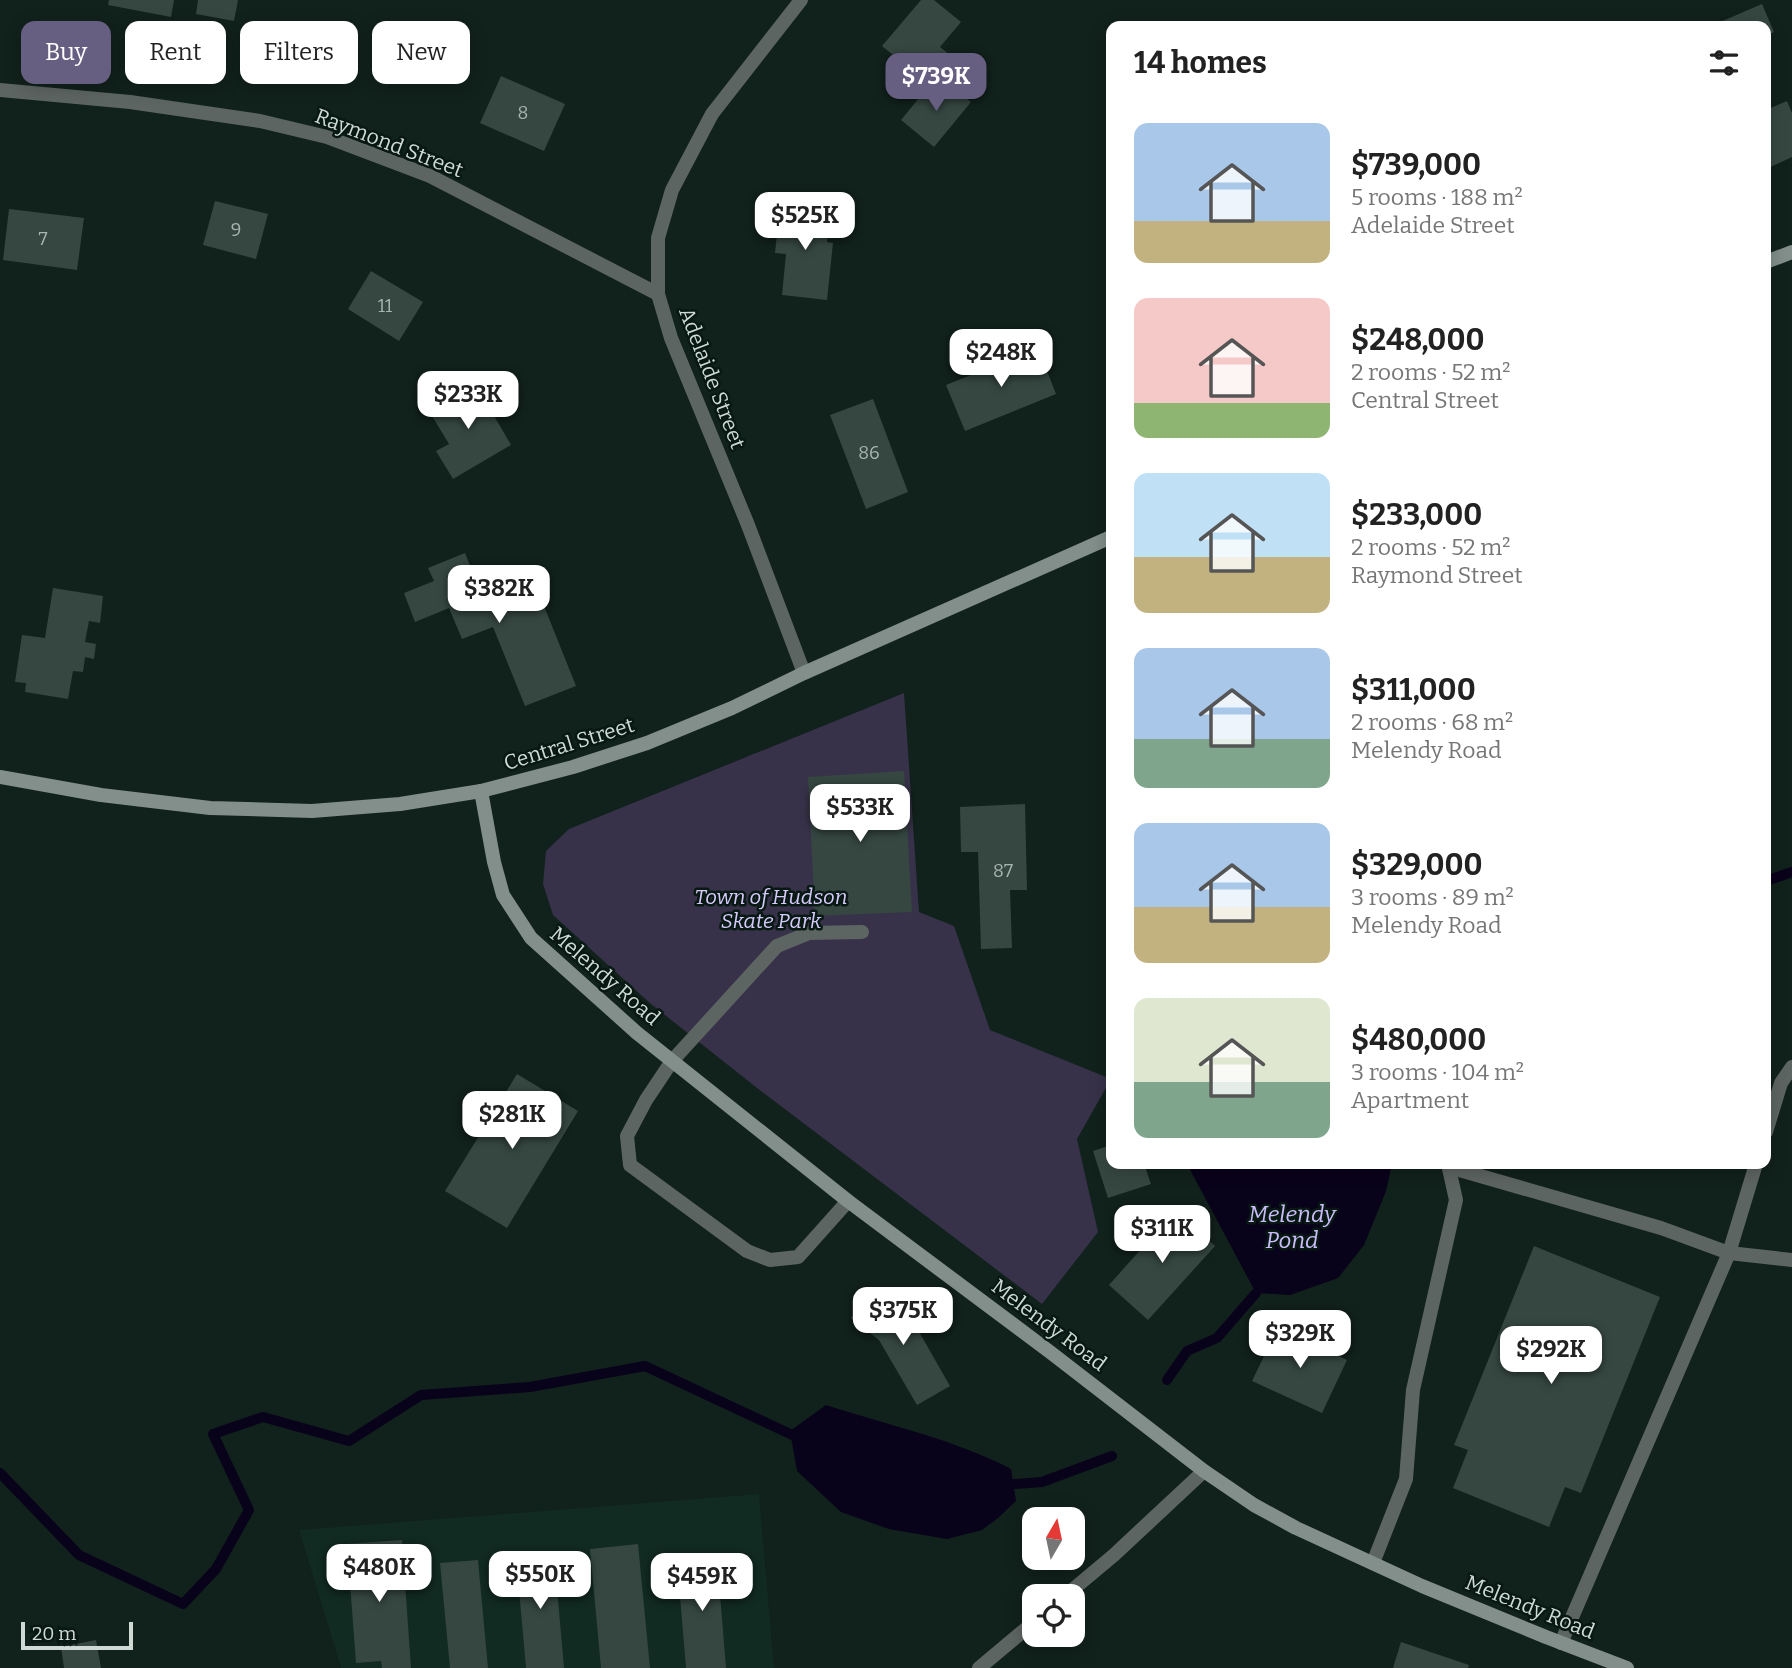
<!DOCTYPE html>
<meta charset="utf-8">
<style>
:root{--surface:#fff;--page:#f2f2f2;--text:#222;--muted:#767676;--accent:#675f81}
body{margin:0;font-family:Bitter,serif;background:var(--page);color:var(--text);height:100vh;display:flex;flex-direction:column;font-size:26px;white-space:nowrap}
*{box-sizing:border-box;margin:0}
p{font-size:23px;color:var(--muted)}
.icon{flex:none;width:38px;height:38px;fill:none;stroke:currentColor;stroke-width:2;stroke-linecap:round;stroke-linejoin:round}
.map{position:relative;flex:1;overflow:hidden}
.side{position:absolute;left:1106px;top:21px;width:665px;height:1148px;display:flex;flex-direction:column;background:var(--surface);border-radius:14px;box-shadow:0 4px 18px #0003}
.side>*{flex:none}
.banner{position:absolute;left:21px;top:21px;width:665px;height:63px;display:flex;gap:14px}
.needle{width:46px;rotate:9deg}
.buttons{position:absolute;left:1022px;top:1507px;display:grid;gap:14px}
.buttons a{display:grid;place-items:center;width:63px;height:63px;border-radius:14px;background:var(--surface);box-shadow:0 4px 18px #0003;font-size:35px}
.scale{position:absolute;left:21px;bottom:18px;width:112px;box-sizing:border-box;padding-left:7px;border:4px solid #cfdad5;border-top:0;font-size:19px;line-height:24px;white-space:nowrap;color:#cfdad5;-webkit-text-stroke:5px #081812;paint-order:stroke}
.price{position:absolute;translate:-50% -60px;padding:0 16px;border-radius:14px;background:#fff;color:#222;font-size:23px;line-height:46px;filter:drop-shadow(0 2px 4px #0008)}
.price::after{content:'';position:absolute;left:50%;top:42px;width:21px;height:16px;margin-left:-10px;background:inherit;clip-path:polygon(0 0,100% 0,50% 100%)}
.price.selected{background:var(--accent);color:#fff}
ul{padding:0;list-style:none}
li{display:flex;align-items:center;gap:21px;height:175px;padding:0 28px}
li span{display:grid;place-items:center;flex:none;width:196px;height:140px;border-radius:14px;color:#555}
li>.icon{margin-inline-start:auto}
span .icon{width:84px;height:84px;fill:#fffc;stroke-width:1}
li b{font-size:30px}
h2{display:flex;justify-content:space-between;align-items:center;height:84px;padding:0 28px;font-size:30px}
.chip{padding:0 24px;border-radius:14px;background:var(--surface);box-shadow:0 4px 18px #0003;font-size:24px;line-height:63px}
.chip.selected{background:var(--accent);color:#fff}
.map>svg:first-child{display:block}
.built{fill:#112a22}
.green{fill:#373249}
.water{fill:#09021b}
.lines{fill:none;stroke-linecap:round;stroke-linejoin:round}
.stream{stroke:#09021b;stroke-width:10}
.building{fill:#364741}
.lane{stroke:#5d6562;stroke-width:14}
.street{stroke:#5d6562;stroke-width:14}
.secondary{stroke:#828f8a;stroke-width:14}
.labels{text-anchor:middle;stroke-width:5;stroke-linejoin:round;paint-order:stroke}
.number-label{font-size:18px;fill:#a9b5b0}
.street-label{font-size:21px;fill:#cfdad5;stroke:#081812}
.park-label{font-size:21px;font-style:italic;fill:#d6cafd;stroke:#081812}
.water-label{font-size:23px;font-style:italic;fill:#cbbdfb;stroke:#081812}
</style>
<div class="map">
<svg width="1792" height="1668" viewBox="0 0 1792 1668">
<rect width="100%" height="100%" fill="#11211b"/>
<path class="built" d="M759 1494 774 1668H341L299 1530Z"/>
<path class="green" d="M904 693 919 912 954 926 990 1030 1111 1079 1077 1139 1098 1232 1042 1304 757 1088 651 1004 553 915 543 884 546 851 569 829Z"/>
<g class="water">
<path d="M1187 1164H1392L1386 1191 1364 1245 1338 1278 1290 1295 1256 1293Z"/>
<path d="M826 1405C887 1425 954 1439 1011 1469L1016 1501 998 1518 982 1530 947 1539 889 1529 841 1512 797 1471 790 1431Z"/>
</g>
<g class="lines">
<g class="stream">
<path d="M1766 881 1792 872"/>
<path d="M1167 1380 1187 1351 1217 1338 1256 1293"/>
<path d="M0 1473 79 1555 183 1604 216 1569 249 1510 213 1434 263 1417 349 1441 421 1395 530 1387 645 1366 803 1440"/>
<path d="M1001 1485 1042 1482 1112 1456"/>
</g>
</g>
<g class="building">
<path d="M109 0H174L171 17 108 5Z"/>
<path d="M198 0H238L234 21 196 14Z"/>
<path d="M921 0H934L961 22 940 47 950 55 927 83 882 46Z"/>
<path d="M1762 4 1774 32 1766 36V26H1711Z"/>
<path d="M501 76 565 104 544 151 480 123Z"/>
<path d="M945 81 971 102 934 147 901 120 928 87 936 92Z"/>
<path d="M1787 101 1792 113V157L1766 169V110Z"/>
<path d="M215 201 268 214 256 259 203 245Z"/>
<path d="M780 205 830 211 827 242 833 243 827 300 782 295 786 254 775 253Z"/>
<path d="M9 209 84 218 77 270 3 260Z"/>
<path d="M371 271 423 302 399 341 348 309Z"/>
<path d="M1038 348 1056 394 965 431 946 385Z"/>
<path d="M475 383 511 445 453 479 436 451 449 444 429 411Z"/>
<path d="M873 399 908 492 866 509 830 415Z"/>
<path d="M465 553 479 588 506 577 514 600 538 591 576 686 525 706 493 627 462 639 449 608 415 622 404 593 434 581 428 568Z"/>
<path d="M53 588 103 596 100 623 89 621 85 642 96 644 94 659 85 657 83 672 73 671 68 699 25 692 26 683 15 682 22 635 45 638Z"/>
<path d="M904 771 912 912 815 916 808 777Z"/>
<path d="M1025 804 1027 890H1010L1012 948 981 949 978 852H961L960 807Z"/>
<path d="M517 1074 578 1111 507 1228 445 1191Z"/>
<path d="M1111 1145V1164H1144L1151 1184 1108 1198 1093 1151Z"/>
<path d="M1176 1210 1215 1246 1148 1320 1109 1285Z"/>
<path d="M1534 1246 1660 1297 1581 1493 1565 1487 1549 1527 1453 1488 1468 1450 1454 1445Z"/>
<path d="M871 1291 914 1323 950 1386 917 1405 879 1340 851 1318Z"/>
<path d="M1278 1327 1347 1360 1322 1413 1252 1381Z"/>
<path d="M402 1540 411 1668H382L381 1661 356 1663 347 1544Z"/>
<path d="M638 1544 650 1668H601L590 1549Z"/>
<path d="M554 1554 564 1668H526L516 1556Z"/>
<path d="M717 1557 726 1668H686L677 1560Z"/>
<path d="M478 1560 488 1668H450L440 1563Z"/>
<path d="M96 1640 101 1668H64L61 1647Z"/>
<path d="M1401 1642 1469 1665 1468 1668H1393Z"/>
</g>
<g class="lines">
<g class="lane">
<path d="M1766 1132 1781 1083 1792 1067"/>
<path d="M1449 1167 1661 1228 1729 1253 1792 1260"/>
<path d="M848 1201 798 1257 770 1260 747 1251 630 1165 627 1136 646 1100 672 1061 777 946 809 933 862 932"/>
<path d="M1373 1563 1406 1479 1413 1390 1456 1200 1448 1164"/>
<path d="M1561 1643 1729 1253 1756 1164"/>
</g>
<g class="street">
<path d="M801 0 712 114 672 190 658 238V294L671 338 748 525 804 673"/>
<path d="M0 90 130 102 260 121 327 137 430 176 658 294"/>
<path d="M1065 1596 1114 1555 1204 1471"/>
<path d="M979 1668 1034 1622"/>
</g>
<g class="secondary">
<path d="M1766 262 1792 252"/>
<path d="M0 777 101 795 210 808 312 811 400 804 481 791 573 767 647 743 732 708 804 673 1111 537"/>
<path d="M481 791 494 862 503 895 531 938 637 1033 848 1201 1050 1352 1204 1471 1254 1505 1296 1528 1422 1586 1546 1637 1627 1668"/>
</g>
</g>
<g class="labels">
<g class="number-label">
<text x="523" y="119">8</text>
<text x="236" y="236">9</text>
<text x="43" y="245">7</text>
<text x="385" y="312">11</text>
<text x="869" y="459">86</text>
<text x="1003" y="877">87</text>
</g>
<g class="street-label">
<text transform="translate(389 143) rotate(21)" y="7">Raymond Street</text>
<text transform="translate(712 378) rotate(69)" y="7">Adelaide Street</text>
<text transform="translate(569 744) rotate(-17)" y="7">Central Street</text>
<text transform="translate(605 976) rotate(41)" y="7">Melendy Road</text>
<text transform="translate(1049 1325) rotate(37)" y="7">Melendy Road</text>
<text transform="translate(1530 1607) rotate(22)" y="7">Melendy Road</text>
</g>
<g class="park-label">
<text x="771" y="904">Town of Hudson<tspan x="771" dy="24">Skate Park</tspan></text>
</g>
<g class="water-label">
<text x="1292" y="1222">Melendy<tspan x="1292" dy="26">Pond</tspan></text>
</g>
</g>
</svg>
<div class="buttons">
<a><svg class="needle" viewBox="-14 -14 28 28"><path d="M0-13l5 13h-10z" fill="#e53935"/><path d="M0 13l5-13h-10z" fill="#767676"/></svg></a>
<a><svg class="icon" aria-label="locate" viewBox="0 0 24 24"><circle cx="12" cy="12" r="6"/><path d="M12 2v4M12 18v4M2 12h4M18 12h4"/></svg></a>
</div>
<div class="scale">20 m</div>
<b class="price selected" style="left:936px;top:113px">$739K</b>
<b class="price" style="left:805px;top:252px">$525K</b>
<b class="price" style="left:1001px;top:389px">$248K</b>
<b class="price" style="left:468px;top:431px">$233K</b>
<b class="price" style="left:499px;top:625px">$382K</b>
<b class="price" style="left:860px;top:844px">$533K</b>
<b class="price" style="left:512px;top:1151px">$281K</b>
<b class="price" style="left:1162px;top:1265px">$311K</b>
<b class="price" style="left:903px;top:1347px">$375K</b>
<b class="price" style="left:1300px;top:1370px">$329K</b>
<b class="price" style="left:1551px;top:1386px">$292K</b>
<b class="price" style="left:379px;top:1604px">$480K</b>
<b class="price" style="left:540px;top:1611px">$550K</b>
<b class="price" style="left:702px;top:1613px">$459K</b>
<div class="banner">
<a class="chip selected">Buy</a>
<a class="chip">Rent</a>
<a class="chip">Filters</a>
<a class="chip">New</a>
</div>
<section class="side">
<h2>14 homes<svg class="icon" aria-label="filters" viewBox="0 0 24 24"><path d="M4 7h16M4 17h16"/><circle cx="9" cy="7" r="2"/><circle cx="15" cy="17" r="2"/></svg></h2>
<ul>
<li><span style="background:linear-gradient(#a9c7e8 70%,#c2b280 0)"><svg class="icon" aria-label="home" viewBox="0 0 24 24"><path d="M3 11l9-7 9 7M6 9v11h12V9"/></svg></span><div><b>$739,000</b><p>5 rooms · 188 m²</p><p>Adelaide Street</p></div></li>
<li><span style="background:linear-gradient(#f6c9c9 75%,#8fb573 0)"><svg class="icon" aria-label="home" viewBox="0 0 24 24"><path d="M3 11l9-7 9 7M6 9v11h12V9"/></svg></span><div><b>$248,000</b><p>2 rooms · 52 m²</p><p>Central Street</p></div></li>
<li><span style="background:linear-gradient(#bfe0f5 60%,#c2b280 0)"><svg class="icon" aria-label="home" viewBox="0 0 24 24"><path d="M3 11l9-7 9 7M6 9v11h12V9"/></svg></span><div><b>$233,000</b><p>2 rooms · 52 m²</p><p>Raymond Street</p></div></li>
<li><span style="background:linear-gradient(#a9c7e8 65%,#7fa58c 0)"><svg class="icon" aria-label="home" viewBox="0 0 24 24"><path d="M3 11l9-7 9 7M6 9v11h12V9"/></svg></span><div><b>$311,000</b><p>2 rooms · 68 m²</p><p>Melendy Road</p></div></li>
<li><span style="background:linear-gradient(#a9c7e8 60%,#c2b280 0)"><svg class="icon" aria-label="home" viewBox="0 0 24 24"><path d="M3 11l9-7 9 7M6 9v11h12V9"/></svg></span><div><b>$329,000</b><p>3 rooms · 89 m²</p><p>Melendy Road</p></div></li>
<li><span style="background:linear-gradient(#dfe7d0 60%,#7fa58c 0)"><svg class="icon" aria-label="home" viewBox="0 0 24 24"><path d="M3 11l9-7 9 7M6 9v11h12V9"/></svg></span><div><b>$480,000</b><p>3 rooms · 104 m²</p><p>Apartment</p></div></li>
</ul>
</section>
</div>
